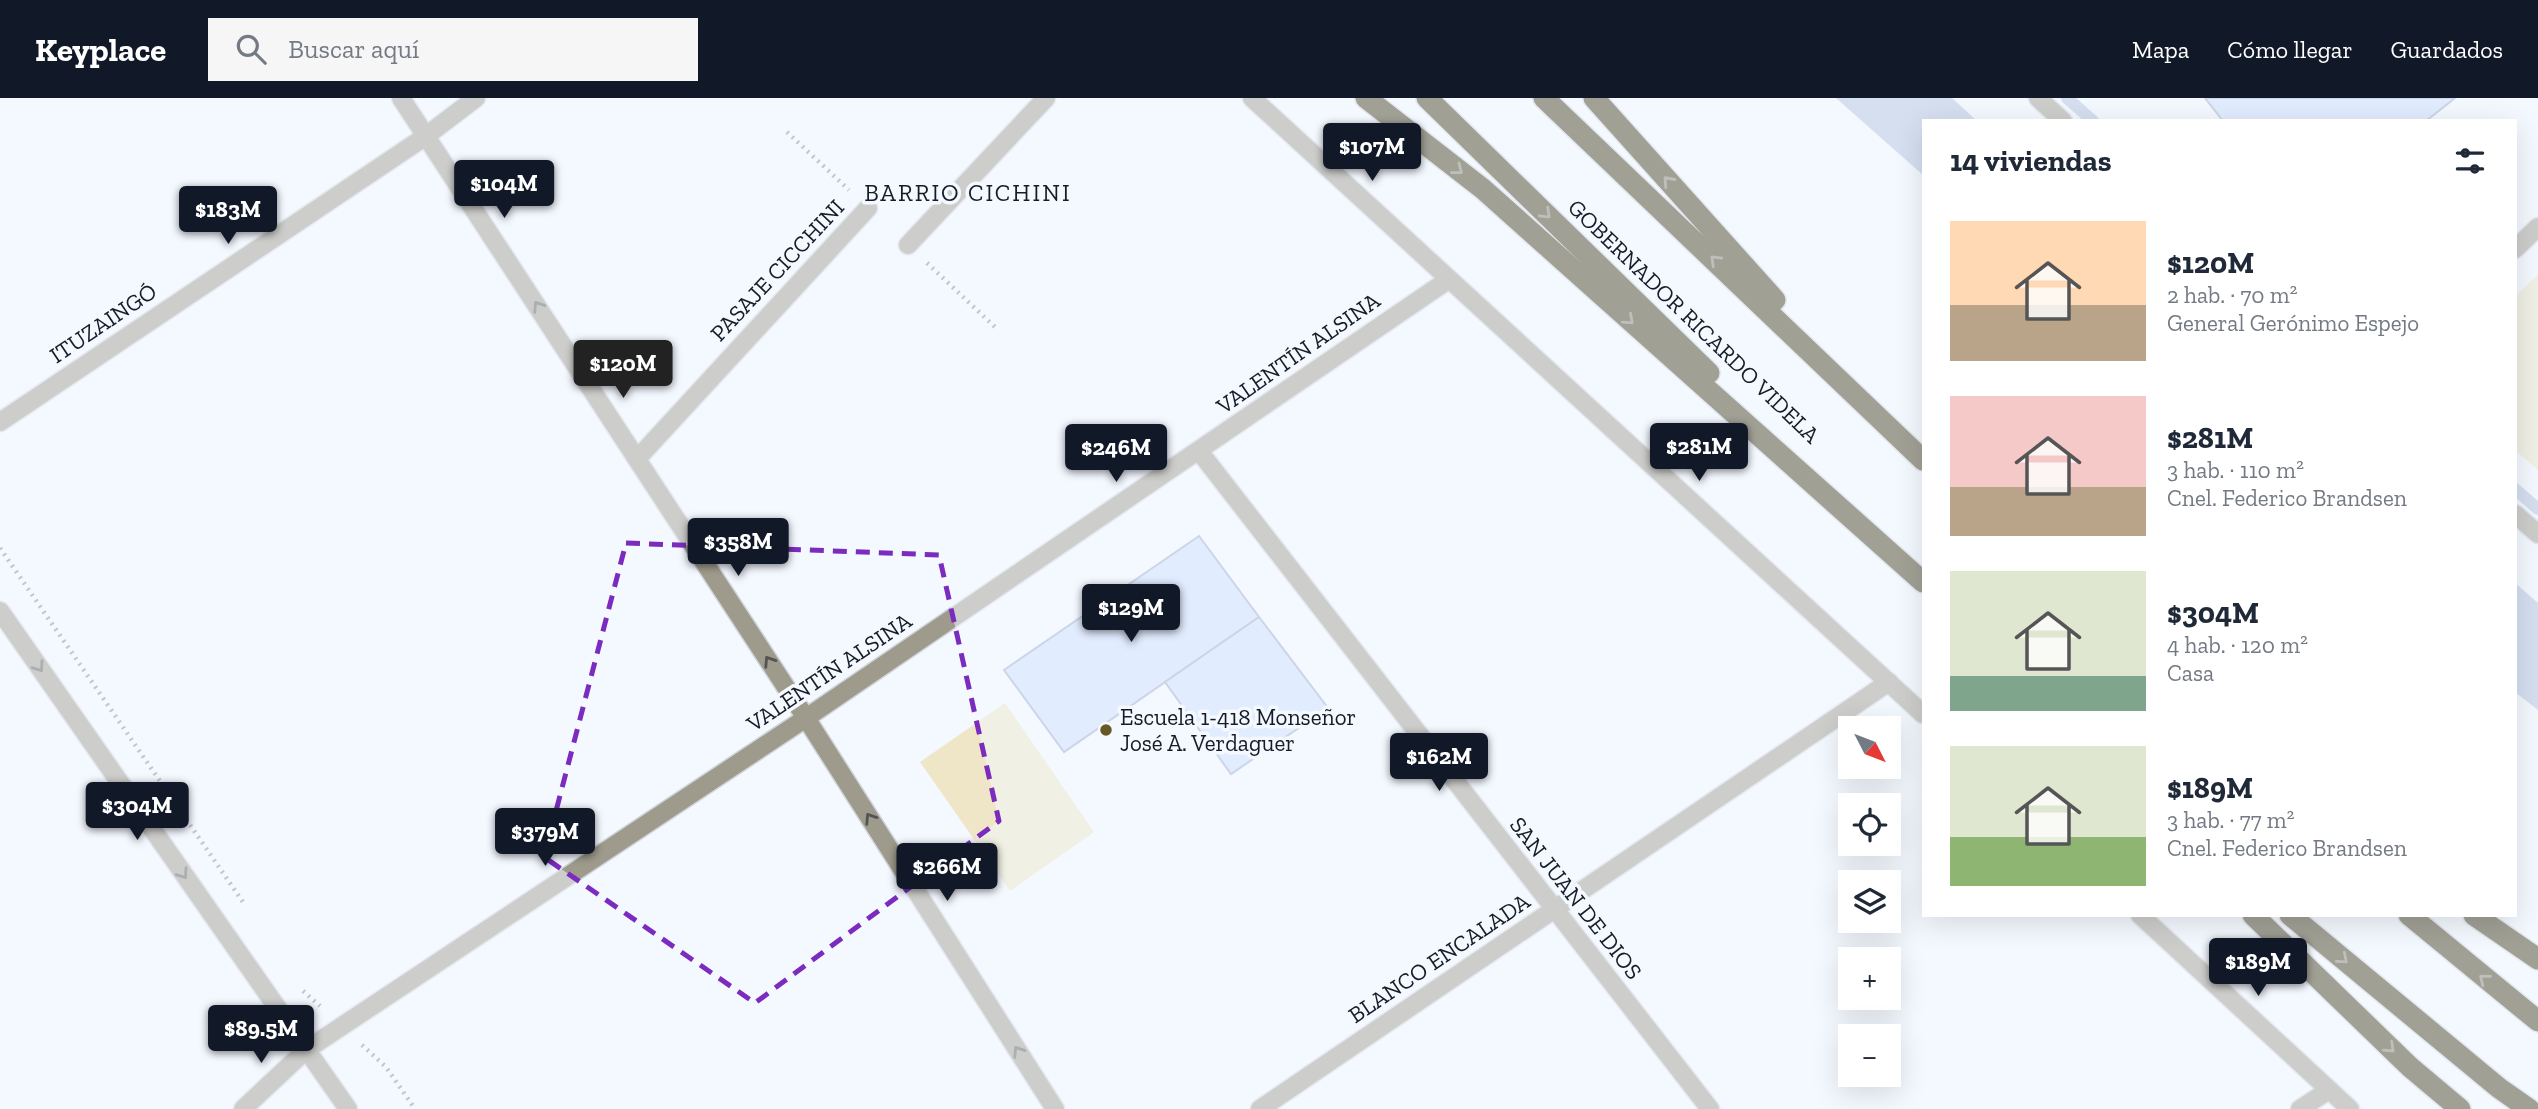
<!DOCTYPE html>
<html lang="es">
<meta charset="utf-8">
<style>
:root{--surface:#fff;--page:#f6f6f7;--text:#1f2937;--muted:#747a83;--accent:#111827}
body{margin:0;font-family:"Zilla Slab",serif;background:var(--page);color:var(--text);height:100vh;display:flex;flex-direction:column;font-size:26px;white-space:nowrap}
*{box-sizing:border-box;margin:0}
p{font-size:23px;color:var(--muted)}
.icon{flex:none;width:38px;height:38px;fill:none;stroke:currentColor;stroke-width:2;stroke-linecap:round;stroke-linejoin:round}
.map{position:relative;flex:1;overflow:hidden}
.details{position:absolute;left:1922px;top:21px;width:595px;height:798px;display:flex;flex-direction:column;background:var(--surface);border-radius:0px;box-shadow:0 7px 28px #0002}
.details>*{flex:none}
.needle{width:46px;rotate:132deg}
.buttons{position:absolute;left:1838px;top:618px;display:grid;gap:14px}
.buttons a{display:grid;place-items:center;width:63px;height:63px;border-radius:0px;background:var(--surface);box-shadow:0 7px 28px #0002;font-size:35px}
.price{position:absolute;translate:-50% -60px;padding:0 16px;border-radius:7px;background:var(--accent);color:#fff;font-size:23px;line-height:46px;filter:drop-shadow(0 2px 4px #0008)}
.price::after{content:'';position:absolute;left:50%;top:42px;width:21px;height:16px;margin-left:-10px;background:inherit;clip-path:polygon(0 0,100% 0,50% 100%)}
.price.on{background:#222;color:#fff}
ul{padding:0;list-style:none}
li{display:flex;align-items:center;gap:21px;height:175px;padding:0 28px}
li span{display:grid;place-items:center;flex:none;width:196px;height:140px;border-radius:0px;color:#555}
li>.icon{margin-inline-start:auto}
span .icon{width:84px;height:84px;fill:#fffc;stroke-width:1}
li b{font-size:30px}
h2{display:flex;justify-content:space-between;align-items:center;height:84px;padding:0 28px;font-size:30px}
header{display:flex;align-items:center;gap:42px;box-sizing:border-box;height:98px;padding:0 35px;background:var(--accent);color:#fff}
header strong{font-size:33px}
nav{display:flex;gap:38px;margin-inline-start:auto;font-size:24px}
.search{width:490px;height:63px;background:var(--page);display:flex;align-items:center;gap:18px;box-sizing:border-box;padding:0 24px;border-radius:0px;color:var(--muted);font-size:26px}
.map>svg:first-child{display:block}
.green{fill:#eee6c6}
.water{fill:#afc0dd}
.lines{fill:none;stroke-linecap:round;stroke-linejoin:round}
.stream{stroke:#afc0dd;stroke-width:12}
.building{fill:#caddfd;stroke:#9aacca;stroke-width:2}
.minor-casing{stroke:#d0d5dc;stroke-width:21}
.highway-casing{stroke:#d0d5dc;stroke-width:24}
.path{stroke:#858b94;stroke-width:4.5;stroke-dasharray:2 5;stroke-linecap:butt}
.minor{stroke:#9e9a8c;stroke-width:18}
.highway{stroke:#3d3516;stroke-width:21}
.oneway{stroke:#7d7968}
.oneway2{stroke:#535554}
.marked{fill:none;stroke:#7b2cbf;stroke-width:5;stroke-dasharray:14 9;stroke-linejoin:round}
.poi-dot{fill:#675926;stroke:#f4f8ff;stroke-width:2.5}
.labels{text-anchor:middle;stroke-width:7;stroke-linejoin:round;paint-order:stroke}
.street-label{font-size:23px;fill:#151c27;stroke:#f4f8ff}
.poi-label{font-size:23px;fill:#151c27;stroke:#f4f8ff;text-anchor:start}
.neighbourhood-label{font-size:24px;letter-spacing:2px;fill:#151c27;stroke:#f4f8ff}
</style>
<header>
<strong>Keyplace</strong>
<div class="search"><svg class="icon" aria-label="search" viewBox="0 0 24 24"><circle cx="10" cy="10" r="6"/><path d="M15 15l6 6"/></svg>Buscar aquí</div>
<nav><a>Mapa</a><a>Cómo llegar</a><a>Guardados</a></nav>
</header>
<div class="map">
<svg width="2538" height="1011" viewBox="0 0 2538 1011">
<rect width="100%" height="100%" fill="#f4f8ff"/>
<g class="green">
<path d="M2538 177V372L2515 352V198Z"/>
<path d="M1005 605 1094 734 1010 793 920 664Z"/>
</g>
<g class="water">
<path d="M1836 0H1952L1977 23H1923V77Z"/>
<path d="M2515 485 2538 505V612L2515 594Z"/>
</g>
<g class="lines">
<g class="stream">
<path d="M2067 0 2093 23"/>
<path d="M2515 391 2538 411"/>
</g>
</g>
<g class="building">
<path d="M2205 0H2455L2426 23H2223Z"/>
<path d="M1199 438 1259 519 1064 654 1004 572Z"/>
<path d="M1259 519 1328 610 1231 676 1165 584Z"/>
</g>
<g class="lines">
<g class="minor-casing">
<g id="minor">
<path d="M401 0 806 620 1055 1011"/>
<path d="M1252 0 1923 616"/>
<path d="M2038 0 2063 23"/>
<path d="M908 147 1046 0"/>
<path d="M2515 151 2538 129"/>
<path d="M0 324 426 38 476 0"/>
<path d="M1199 353 1710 1011"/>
<path d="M637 361 868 110"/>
<path d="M2515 416 2538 436"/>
<path d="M0 513 348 1011"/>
<path d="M2140 817 2350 1011"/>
<path d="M243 1011 306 952 806 620 1448 182"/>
<path d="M1260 1011 1889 584"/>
<path d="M2300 1011 2329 992"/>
</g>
</g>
<g class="highway-casing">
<g id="highway">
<path d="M1366 0 1483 91 1923 484"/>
<path d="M1427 0 1709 275"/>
<path d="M1544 0 1923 362"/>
<path d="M1594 0 1775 202"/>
<path d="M2253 817 2410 969 2460 1011"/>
<path d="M2290 817 2499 990 2529 1011"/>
<path d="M2409 817 2538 923"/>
<path d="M2474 817 2538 861"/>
</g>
</g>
<g class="path">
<path d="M787 34 849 92"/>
<path d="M927 165 995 229"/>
<path d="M0 450 245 807"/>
<path d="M303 893 320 908"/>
<path d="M362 947 386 969 415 1011"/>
</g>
<use href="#minor" class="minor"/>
<use href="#highway" class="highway"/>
</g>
<defs><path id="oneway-chevron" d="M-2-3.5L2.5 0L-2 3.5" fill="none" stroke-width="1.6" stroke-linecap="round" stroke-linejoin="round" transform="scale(1.75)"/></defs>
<g class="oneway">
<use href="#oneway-chevron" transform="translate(1458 72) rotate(38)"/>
<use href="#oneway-chevron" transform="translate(1668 83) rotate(-132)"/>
<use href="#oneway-chevron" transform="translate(1546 116) rotate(44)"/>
<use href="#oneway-chevron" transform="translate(1715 162) rotate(-136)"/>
<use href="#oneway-chevron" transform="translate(1629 222) rotate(42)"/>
<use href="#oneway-chevron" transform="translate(2343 861) rotate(40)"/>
<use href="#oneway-chevron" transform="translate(2484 881) rotate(-141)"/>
<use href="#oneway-chevron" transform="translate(2390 950) rotate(43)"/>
</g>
<g class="oneway2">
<use href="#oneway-chevron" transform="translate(538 208) rotate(-123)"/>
<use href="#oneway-chevron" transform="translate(769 563) rotate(-123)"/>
<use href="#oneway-chevron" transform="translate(39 569) rotate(55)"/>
<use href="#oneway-chevron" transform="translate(870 720) rotate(-123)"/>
<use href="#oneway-chevron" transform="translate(183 776) rotate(55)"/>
<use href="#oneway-chevron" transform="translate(1018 953) rotate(-123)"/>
</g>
<path d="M0 0H2538V1011H0ZM626 445 939 457 999 723 755 905 544 759Z" fill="#f4f8ff" fill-opacity=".55" fill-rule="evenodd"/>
<path class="marked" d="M626 445 939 457 999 723 755 905 544 759Z"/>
<circle class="poi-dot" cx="1106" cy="632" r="7"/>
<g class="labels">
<g class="street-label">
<text transform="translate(777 172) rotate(-47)" y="8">PASAJE CICCHINI</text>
<text transform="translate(1694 223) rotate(44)" y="8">GOBERNADOR RICARDO VIDELA</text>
<text transform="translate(103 225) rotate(-34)" y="8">ITUZAINGÓ</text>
<text transform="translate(1298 255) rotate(-35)" y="8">VALENTÍN ALSINA</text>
<text transform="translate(829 574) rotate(-34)" y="8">VALENTÍN ALSINA</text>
<text transform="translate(1576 800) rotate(52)" y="8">SAN JUAN DE DIOS</text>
<text transform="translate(1439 860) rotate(-34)" y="8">BLANCO ENCALADA</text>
</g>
<g class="poi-label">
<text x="1120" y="627">Escuela 1-418 Monseñor<tspan x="1120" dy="26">José A. Verdaguer</tspan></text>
</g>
<g class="neighbourhood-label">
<text x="968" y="103">BARRIO CICHINI</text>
</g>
</g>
</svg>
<div class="buttons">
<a><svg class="needle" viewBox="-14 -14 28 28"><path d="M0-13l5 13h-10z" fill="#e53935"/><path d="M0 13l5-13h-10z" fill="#747a83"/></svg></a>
<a><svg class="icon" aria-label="locate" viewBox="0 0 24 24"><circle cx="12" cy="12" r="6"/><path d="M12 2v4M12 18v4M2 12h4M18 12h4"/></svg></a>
<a><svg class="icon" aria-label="layers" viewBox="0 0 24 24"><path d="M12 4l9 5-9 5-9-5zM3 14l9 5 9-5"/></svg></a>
<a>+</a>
<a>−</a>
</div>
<b class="price" style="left:1372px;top:85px">$107M</b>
<b class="price" style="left:504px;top:122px">$104M</b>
<b class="price" style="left:228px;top:148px">$183M</b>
<b class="price on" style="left:623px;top:302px">$120M</b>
<b class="price" style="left:1699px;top:385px">$281M</b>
<b class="price" style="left:1116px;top:386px">$246M</b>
<b class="price" style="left:738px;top:480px">$358M</b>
<b class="price" style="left:1131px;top:546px">$129M</b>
<b class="price" style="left:1439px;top:695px">$162M</b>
<b class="price" style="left:137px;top:744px">$304M</b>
<b class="price" style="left:545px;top:770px">$379M</b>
<b class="price" style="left:947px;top:805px">$266M</b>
<b class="price" style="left:2258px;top:900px">$189M</b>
<b class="price" style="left:261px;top:967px">$89.5M</b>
<section class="details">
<h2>14 viviendas<svg class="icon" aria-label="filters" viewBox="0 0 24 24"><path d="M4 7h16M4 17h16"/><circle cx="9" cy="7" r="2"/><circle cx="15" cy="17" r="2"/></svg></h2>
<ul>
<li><span style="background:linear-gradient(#ffd9b3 60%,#b9a48a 0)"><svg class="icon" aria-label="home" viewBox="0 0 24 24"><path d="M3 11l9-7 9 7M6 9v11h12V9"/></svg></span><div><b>$120M</b><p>2 hab. · 70 m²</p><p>General Gerónimo Espejo</p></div></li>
<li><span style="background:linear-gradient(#f6c9c9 65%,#b9a48a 0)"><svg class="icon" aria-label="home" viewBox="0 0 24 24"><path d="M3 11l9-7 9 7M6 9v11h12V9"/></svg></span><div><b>$281M</b><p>3 hab. · 110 m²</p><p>Cnel. Federico Brandsen</p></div></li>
<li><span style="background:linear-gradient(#dfe7d0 75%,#7fa58c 0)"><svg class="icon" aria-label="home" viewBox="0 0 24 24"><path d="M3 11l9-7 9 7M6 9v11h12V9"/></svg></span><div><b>$304M</b><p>4 hab. · 120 m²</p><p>Casa</p></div></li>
<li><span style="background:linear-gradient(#dfe7d0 65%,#8fb573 0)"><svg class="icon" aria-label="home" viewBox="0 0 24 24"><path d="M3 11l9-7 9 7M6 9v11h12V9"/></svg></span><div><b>$189M</b><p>3 hab. · 77 m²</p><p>Cnel. Federico Brandsen</p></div></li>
</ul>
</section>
</div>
